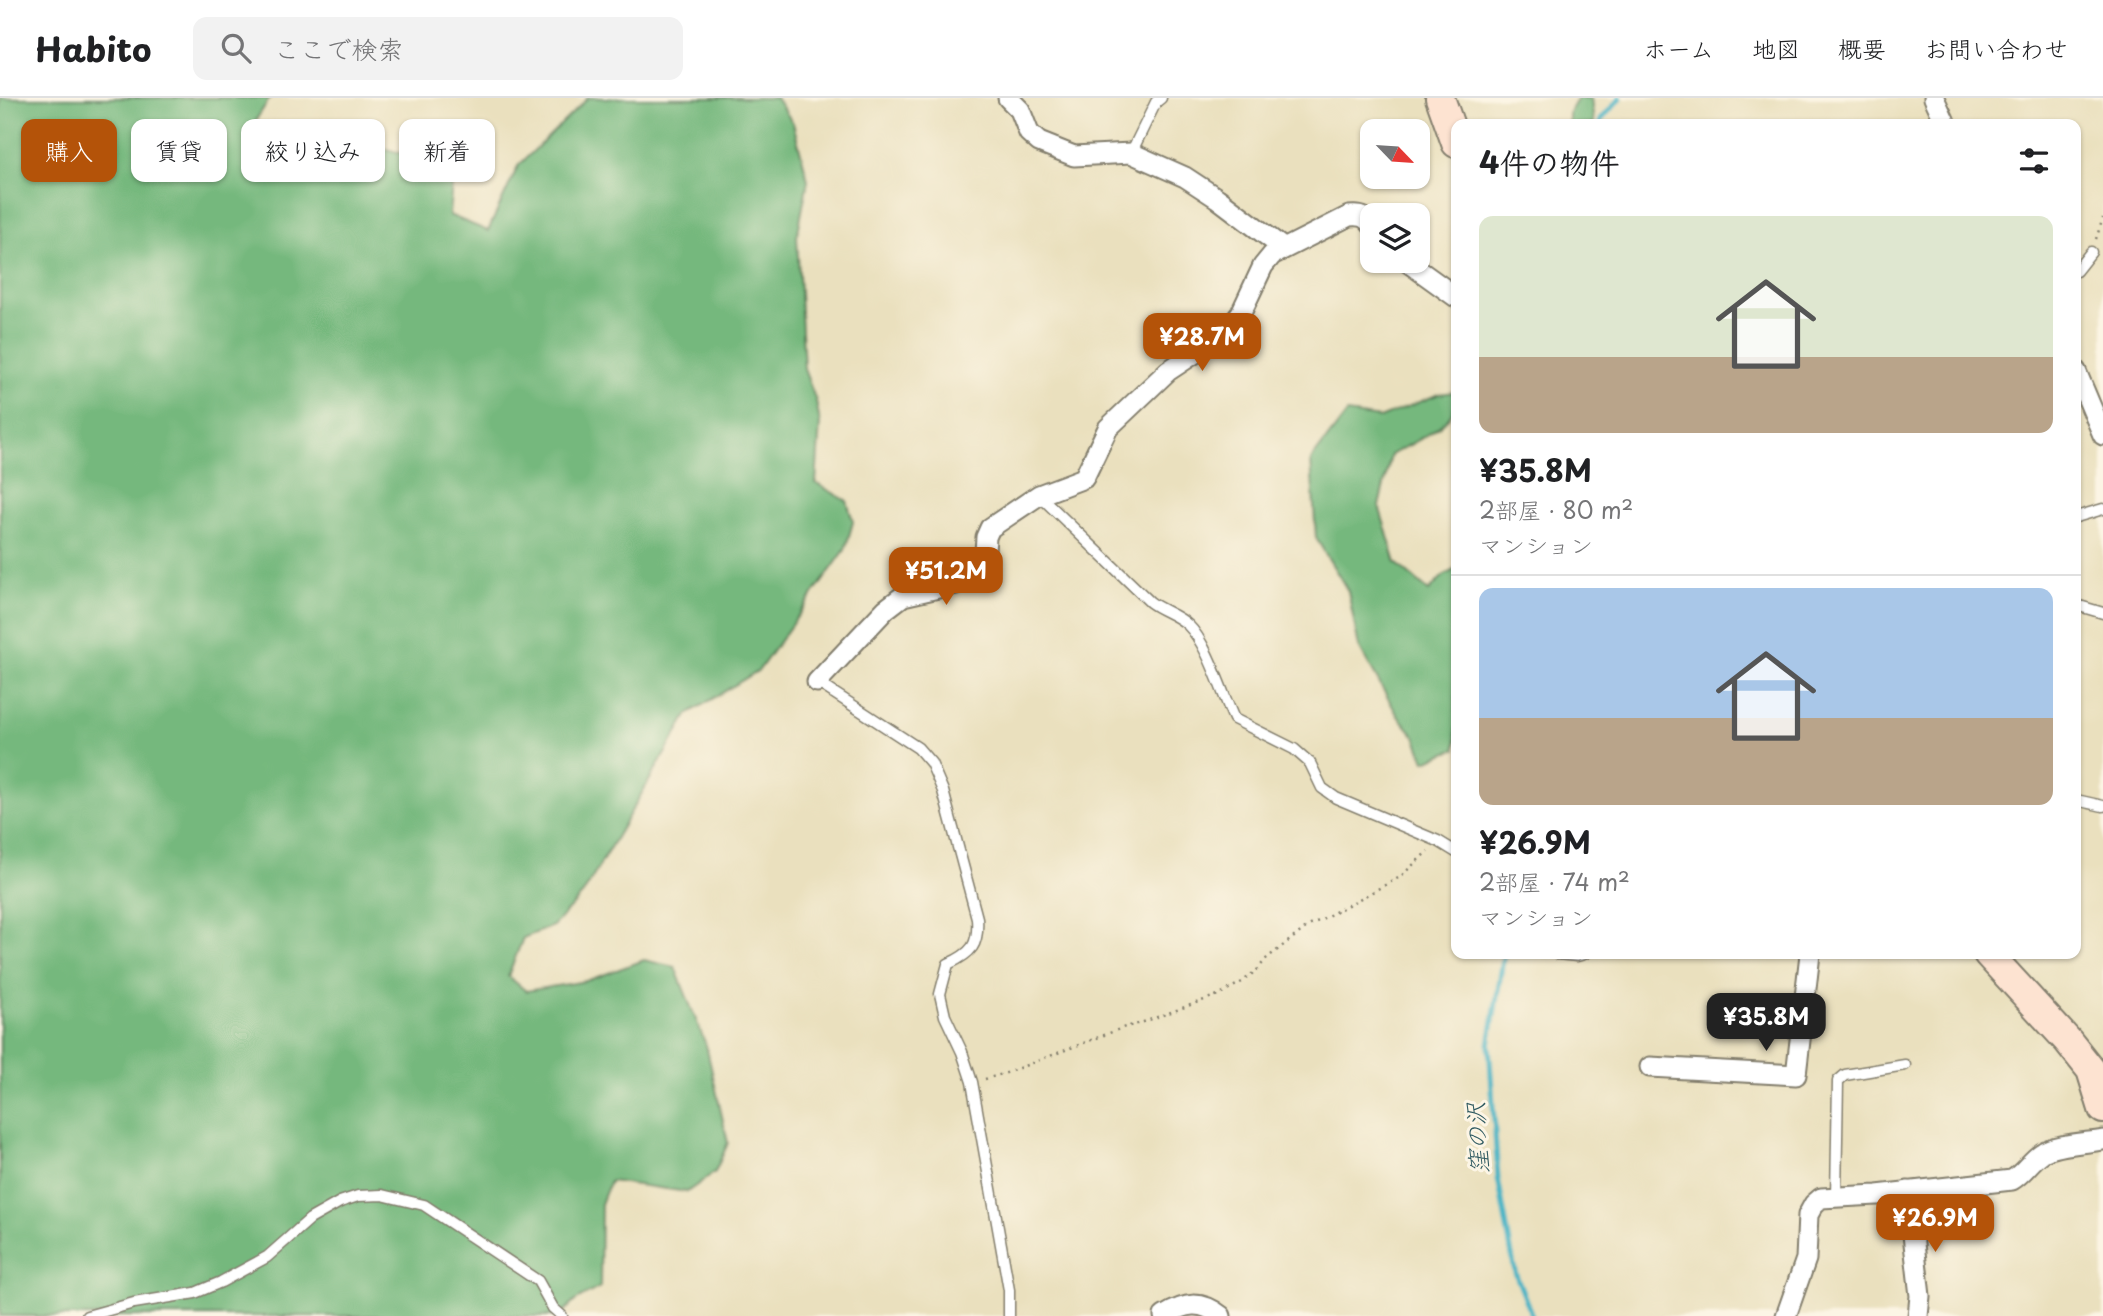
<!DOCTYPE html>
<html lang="ja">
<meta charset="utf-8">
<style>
:root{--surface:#fff;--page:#f2f2f2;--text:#202124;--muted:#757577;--line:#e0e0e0;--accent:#b45309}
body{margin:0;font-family:"Playpen Sans","Klee One",sans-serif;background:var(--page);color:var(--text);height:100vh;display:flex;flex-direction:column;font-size:26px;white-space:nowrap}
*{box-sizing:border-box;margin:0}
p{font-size:23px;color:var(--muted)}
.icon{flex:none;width:38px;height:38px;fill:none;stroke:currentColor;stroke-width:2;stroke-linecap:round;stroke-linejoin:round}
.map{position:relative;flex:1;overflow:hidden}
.panel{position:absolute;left:1451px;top:21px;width:630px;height:840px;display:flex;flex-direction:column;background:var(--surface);border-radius:14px;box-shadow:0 2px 5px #0004}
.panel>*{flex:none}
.guide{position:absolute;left:21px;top:21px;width:665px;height:63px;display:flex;gap:14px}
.needle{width:46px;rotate:115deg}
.buttons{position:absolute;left:1360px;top:21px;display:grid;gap:14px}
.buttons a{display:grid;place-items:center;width:70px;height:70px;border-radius:14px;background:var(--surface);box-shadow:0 2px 5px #0004;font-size:35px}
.price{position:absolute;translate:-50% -60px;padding:0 16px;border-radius:14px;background:var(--accent);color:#fff;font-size:23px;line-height:46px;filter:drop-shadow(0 2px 4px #0008)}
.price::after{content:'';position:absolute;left:50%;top:42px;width:21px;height:16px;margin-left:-10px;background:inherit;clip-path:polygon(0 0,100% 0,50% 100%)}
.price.active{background:#222;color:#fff}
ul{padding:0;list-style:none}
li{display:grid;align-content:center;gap:14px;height:371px;padding:0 28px}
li+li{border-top:2px solid var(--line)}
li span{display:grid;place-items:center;height:217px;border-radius:14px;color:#555}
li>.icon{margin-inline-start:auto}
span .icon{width:126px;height:126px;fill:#fffc;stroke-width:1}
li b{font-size:30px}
h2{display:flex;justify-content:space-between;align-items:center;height:84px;padding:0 28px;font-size:30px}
.chip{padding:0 24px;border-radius:14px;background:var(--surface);box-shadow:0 2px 5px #0004;font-size:24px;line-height:63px}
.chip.active{background:var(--accent);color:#fff}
header{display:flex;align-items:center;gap:42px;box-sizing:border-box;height:98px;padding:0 35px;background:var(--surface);border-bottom:2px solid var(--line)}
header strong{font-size:33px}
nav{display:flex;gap:38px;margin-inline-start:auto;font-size:24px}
.search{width:490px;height:63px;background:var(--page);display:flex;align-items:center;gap:18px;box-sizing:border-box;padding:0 24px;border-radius:14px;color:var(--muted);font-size:26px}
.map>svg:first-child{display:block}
.forest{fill:#74b87d;stroke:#486a4c;stroke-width:2}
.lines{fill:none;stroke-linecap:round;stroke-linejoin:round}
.stream{stroke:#48b4c5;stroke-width:5}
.lane-casing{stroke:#837e6d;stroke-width:13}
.street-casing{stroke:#837e6d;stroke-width:23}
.secondary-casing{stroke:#837e6d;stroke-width:32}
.path{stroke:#837e6d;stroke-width:2.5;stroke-dasharray:2 5;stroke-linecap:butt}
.lane{stroke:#fff;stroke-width:10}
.street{stroke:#fff;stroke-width:19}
.secondary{stroke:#fde3d1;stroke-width:28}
.labels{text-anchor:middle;stroke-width:6;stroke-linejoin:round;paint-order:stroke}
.water-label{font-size:24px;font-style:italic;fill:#2e5960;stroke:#fcf5e5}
</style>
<header>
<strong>Habito</strong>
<div class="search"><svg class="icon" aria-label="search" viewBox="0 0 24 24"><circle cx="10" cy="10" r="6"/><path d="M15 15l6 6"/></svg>ここで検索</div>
<nav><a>ホーム</a><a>地図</a><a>概要</a><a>お問い合わせ</a></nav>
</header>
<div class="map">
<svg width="2103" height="1218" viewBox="0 0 2103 1218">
<rect width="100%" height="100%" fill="#fcf5e5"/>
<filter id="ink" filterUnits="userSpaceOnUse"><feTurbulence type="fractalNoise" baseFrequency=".0143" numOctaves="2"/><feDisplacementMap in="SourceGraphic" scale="14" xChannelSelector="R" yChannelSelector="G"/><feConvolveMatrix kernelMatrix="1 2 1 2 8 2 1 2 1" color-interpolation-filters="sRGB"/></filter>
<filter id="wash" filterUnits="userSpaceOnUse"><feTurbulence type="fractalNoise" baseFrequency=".00686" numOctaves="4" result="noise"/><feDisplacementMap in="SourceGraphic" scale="28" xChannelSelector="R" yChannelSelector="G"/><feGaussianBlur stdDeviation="1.57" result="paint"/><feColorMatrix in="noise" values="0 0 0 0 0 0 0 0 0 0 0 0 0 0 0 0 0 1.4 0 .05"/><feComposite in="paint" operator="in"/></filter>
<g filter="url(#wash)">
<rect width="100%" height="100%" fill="#eae0be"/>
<g class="forest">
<path d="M0 0H270L254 25 262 67 281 83 299 77 336 32 353 41 400 55 419 57 452 87 449 117 488 133 518 68 588 0H776L793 25 808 82 797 139 804 271 816 303 820 325 816 385 847 403 853 424 845 452 759 572 688 616 583 796 553 828 523 840 508 878 526 893 586 883 644 862 675 869 706 947 728 1045 715 1074 687 1094 610 1083 601 1106 600 1189 575 1203 559 1218H0Z"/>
<path d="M1578 0H1591L1594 26H1569V15Z"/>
<path d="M1454 294C1466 323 1411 345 1391 357L1379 408 1396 465 1429 493 1443 478 1456 471V651L1425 663 1415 638 1398 618 1359 549 1348 493 1316 440 1311 362 1347 315 1380 320 1439 296Z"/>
</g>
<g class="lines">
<g class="stream">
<path d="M1600 26 1601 22 1620 0"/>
<path d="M1504 856 1489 947 1498 1080 1515 1174 1532 1218"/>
</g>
</g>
</g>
<g filter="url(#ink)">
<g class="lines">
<g class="lane-casing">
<g id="lane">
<path d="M1131 55 1156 4 1161 0"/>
<path d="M2076 173 2091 154"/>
<path d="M1039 397 1150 504C1162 513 1178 517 1188 527 1207 545 1222 595 1234 621L1294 651 1310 665 1322 690 1336 700 1438 743 1456 754"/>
<path d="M2076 419 2103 411"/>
<path d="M2076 507 2103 515"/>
<path d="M817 584 918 650 931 665 943 693 977 820C979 847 972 855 948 866L940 896 945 918 962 954 972 984 1009 1192V1218"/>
<path d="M2076 702 2103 708"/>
<path d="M1557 856 1577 858 1584 856"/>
<path d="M1836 1099 1838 983 1845 977 1905 967"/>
<path d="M87 1218 134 1205 195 1195 221 1184 267 1159 310 1121 340 1104 358 1098 382 1097 424 1107 538 1183 553 1210 562 1218"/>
</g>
</g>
<g class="street-casing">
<g id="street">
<path d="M1008 0 1020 12 1029 35 1039 44 1074 58 1131 55 1185 79 1217 100 1283 150"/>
<path d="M1934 0 1946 26"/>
<path d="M1406 163 1456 199"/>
<path d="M2076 273 2103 337"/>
<path d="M817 584 886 511 903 498 956 486 978 469 985 454 986 439 990 430 1039 397 1084 380 1108 330 1168 273 1227 234 1241 215 1263 168 1272 157 1349 118C1360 117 1365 118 1372 127"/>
<path d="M1650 969 1796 977 1810 856"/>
<path d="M1908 1093 1920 1198 1918 1218"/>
<path d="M1164 1218C1185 1205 1201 1202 1221 1218"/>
<path d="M1786 1218 1806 1161 1808 1117 1814 1106 1821 1100 1877 1097 2012 1082C2024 1075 2030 1063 2042 1055 2054 1046 2087 1045 2103 1042"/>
</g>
</g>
<g class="secondary-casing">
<g id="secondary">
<path d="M1440 0 1456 45"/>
<path d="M1988 856 2068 943 2091 972 2103 1011"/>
</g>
</g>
<g class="path">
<path d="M2096 141 2103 120"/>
<path d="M985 981 1006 975 1125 929 1138 926 1218 897 1242 884 1257 872 1267 860 1307 829 1400 779 1428 753"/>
</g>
<use href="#lane" class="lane"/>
<use href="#street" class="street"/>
<use href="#secondary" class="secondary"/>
</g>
</g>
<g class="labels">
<g class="water-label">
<text transform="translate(1478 1040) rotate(-94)" y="8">窪の沢</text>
</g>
</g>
</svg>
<div class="buttons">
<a><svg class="needle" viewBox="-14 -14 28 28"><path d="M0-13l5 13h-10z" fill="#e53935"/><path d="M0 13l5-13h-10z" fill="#757577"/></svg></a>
<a><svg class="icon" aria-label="layers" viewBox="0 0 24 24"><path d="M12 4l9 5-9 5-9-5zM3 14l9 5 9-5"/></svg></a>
</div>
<b class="price" style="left:1202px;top:275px">¥28.7M</b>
<b class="price" style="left:946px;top:509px">¥51.2M</b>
<b class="price active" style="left:1766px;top:955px">¥35.8M</b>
<b class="price" style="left:1935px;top:1156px">¥26.9M</b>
<div class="guide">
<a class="chip active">購入</a>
<a class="chip">賃貸</a>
<a class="chip">絞り込み</a>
<a class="chip">新着</a>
</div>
<section class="panel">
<h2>4件の物件<svg class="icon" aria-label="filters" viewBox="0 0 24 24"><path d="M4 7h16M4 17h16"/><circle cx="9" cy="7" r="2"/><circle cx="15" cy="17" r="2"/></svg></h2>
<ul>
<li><span style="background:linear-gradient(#dfe7d0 65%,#b9a48a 0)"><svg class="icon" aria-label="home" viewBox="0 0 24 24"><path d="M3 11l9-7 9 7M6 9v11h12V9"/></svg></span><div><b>¥35.8M</b><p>2部屋 · 80 m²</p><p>マンション</p></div></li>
<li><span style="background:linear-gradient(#a9c7e8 60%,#b9a48a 0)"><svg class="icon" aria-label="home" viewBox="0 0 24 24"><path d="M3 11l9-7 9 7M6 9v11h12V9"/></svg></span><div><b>¥26.9M</b><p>2部屋 · 74 m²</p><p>マンション</p></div></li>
</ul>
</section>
</div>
